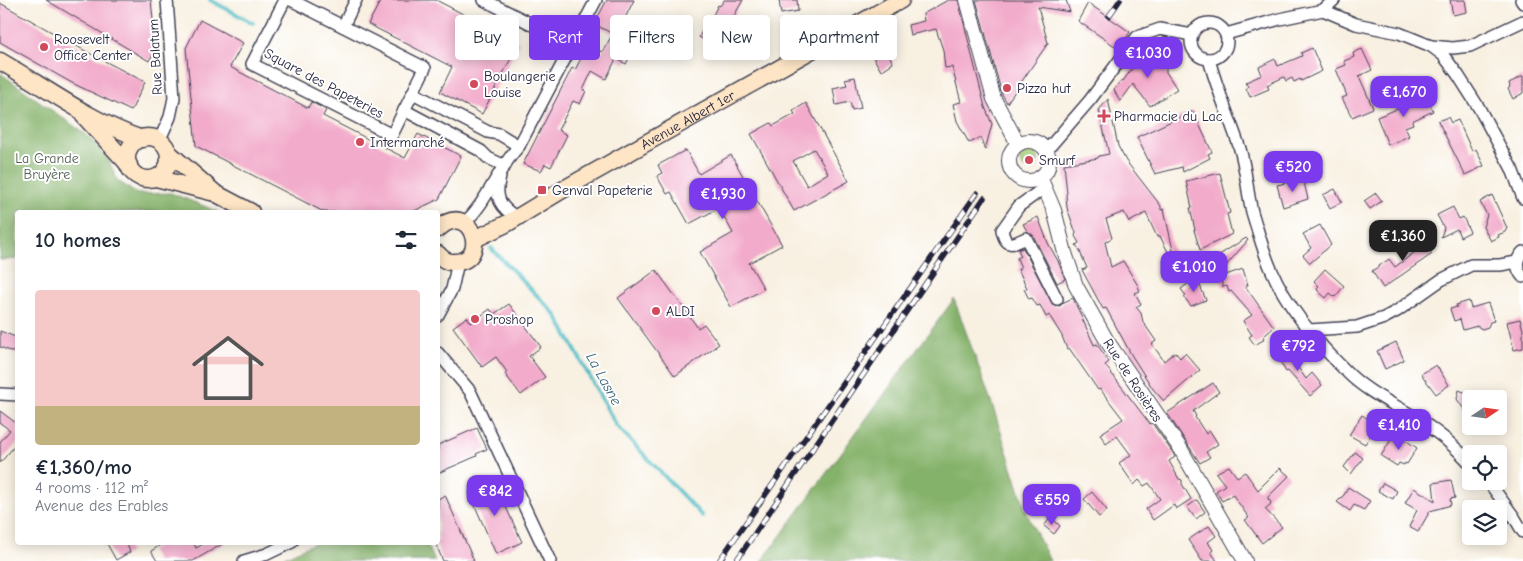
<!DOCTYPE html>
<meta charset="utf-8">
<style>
:root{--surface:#fff;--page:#f6f6f7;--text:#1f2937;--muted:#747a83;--accent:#7c3aed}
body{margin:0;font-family:"Comic Neue",sans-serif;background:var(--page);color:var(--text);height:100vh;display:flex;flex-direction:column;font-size:19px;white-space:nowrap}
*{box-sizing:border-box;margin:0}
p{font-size:16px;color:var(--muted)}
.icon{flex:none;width:28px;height:28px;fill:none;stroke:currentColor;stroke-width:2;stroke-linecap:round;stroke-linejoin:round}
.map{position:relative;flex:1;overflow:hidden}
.sheet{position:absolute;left:15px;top:210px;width:425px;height:335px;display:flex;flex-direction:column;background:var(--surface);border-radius:5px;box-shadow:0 2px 12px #0003}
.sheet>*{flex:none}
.hud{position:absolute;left:455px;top:15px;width:475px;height:45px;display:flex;gap:10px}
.needle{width:32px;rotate:77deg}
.buttons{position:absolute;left:1462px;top:390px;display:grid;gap:10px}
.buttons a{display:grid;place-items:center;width:45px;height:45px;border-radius:5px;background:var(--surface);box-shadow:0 2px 12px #0003;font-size:25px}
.price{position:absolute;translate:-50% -42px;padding:0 11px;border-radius:10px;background:var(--accent);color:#fff;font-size:16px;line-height:32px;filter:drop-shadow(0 1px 2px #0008)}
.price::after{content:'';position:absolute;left:50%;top:30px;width:15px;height:11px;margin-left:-8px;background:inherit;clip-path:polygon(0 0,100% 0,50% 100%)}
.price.current{background:#222;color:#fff}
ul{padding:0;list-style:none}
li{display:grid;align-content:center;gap:10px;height:265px;padding:0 20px}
li span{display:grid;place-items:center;height:155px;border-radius:5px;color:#555}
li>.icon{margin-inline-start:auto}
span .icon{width:90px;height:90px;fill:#fffc;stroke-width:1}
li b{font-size:21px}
h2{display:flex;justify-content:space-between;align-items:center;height:60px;padding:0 20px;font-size:21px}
.tag{padding:0 18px;border-radius:5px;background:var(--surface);box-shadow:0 2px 12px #0003;font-size:18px;line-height:45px}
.tag.current{background:var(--accent);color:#fff}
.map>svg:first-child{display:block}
.green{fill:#a7cf7a;stroke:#64785a}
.forest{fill:#85b26a;stroke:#546a52}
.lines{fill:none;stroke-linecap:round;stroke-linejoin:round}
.stream{stroke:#4fbdc6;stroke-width:4}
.building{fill:#f2abcb;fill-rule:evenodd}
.minor-casing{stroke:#424154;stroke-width:14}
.tertiary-casing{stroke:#424154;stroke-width:16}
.secondary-casing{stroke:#424154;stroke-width:19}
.minor{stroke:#fff;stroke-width:11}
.tertiary{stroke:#fff;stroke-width:14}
.secondary{stroke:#fde5c5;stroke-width:16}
.rail-casing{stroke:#22223b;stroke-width:5.5}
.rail{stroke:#fff;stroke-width:4;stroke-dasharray:11;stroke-linecap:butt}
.poi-dot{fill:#d1495b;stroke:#fff;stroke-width:2}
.labels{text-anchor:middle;stroke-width:4;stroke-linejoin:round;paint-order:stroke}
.poi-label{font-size:14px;fill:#22223b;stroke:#fff;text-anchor:start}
.street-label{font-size:14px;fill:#22223b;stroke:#fff}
.park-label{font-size:14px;fill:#515f51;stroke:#fff}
.water-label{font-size:15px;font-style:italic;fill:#346073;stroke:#fff}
</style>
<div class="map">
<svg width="1523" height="561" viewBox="0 0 1523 561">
<rect width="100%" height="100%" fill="#fff"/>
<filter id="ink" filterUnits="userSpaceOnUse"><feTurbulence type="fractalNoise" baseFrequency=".02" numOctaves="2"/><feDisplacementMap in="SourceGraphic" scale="10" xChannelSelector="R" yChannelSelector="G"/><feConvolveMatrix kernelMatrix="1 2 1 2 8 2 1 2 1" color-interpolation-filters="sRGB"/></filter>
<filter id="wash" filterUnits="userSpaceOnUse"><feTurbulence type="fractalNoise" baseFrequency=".0096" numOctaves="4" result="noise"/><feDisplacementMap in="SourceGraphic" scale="20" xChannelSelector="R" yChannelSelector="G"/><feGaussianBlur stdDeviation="1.12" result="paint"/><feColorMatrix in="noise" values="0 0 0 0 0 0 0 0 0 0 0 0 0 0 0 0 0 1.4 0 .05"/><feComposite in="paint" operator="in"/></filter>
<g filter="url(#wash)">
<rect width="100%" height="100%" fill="#f8f0e1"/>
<circle class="green" cx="1029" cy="160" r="9"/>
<g class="forest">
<path d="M0 73 88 136 109 160 117 180 137 194 171 193 219 212H18L17 259 0 260Z"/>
<path d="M954 299 991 401 1027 514 1050 561H762Z"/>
<path d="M317 542 426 543 435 561H275Z"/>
</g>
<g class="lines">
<g class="stream">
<path d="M210 0 253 23"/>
<path d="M491 248 556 315 616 425 702 516"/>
</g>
</g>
<g id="blocks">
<g class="building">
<path d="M46 0H151L156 49 149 61Z"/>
<path d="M381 0H436L519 43 482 114 440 92 452 67 368 24Z"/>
<path d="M607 0H634L623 22 628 25 625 30 640 37 626 64 616 59 606 79 592 71 583 90 586 91 580 104 573 101 558 130 567 135 551 167 545 164 541 171 523 164 572 68 575 70 588 45 602 52 613 34 594 24Z"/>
<path d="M724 0H743L717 46 699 37 708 20 710 21 718 5 720 6Z"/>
<path d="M779 0H797L798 11 781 14Z"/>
<path d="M948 0H958L985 107 992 124 985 150 981 138 969 143 957 121 953 104 961 102 952 67 945 68 943 50 936 29 910 35 908 25 924 21 923 14Z"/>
<path d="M976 0H1066L1070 12 1038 7 1048 43 1007 103 1002 94Z"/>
<path d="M1450 0H1465L1467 12 1453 15Z"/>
<path d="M0 3 89 53 145 82 131 111 72 83 0 42Z"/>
<path d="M1088 3 1130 32 1119 49 1078 21Z"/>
<path d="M200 20 243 43 230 67 308 108 311 102 326 110 323 116 405 158 418 134 461 156 439 199 412 212H324L196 146 186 48Z"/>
<path d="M881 38 893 63 881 71 867 46Z"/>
<path d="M1148 47 1162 57 1161 62 1166 66V72L1177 89 1150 106 1133 84 1120 102 1114 90 1122 80 1123 81Z"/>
<path d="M1312 48 1322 71 1301 81 1300 79 1294 82 1292 78 1286 81 1284 77 1267 85 1269 89 1250 97 1246 88 1248 87 1246 82 1262 75 1259 67 1275 59 1278 66 1302 56 1301 53Z"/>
<path d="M1362 49 1372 70 1359 76 1373 108 1352 117 1342 98 1347 96 1336 69 1346 65 1344 61 1354 57 1353 53Z"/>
<path d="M1523 76V93L1513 99 1508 89 1510 87 1509 83Z"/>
<path d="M855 77 861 108 852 110 850 102 836 105 833 88 847 85 845 79Z"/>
<path d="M1424 90 1433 111 1412 121 1413 124 1405 127 1409 136 1388 145 1377 117 1405 106 1404 103 1414 99 1412 95Z"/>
<path d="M1108 99 1118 146 1126 161 1161 206V210L1164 209 1174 255 1170 256 1160 236 1157 237 1146 213 1129 222 1124 212 1106 219 1112 238 1105 242 1111 267 1123 261 1137 284 1140 291 1135 293 1141 304 1136 307 1141 313 1143 322 1156 341 1152 344 1164 361 1175 352 1180 358 1185 353 1200 370 1164 401 1153 389 1132 356 1106 308 1103 309 1082 270 1087 268 1080 252H1081L1076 245 1079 243 1075 236 1076 233 1067 208 1066 194 1067 193 1064 164 1098 158 1099 156 1109 154 1099 110Z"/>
<path d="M806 103 849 181 794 211 751 134 771 123 773 126 795 114 793 111ZM814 149 828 173 807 186 793 161Z"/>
<path d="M1193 111 1212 152 1208 154 1210 158 1183 172 1182 167 1155 174 1137 137Z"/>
<path d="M1448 117 1451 123 1458 120 1472 151 1476 149 1484 166 1465 175 1438 121Z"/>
<path d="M686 150 699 174 731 155 782 245 749 263 764 289 731 307 700 252 733 233 719 208 689 224 671 192 667 194 657 176 662 173 658 165Z"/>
<path d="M1220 173 1230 213 1227 214 1232 234 1200 250 1194 230H1195L1190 208H1192L1186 181Z"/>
<path d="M1303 179 1308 199 1283 207 1277 185Z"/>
<path d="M1335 189 1342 202 1330 208 1323 195Z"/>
<path d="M1376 193 1382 201 1370 209 1364 201Z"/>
<path d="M1492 195 1507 228 1505 232 1498 235 1499 237 1491 241 1483 227 1487 215 1480 202Z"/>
<path d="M1453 207 1459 219 1463 217 1470 232 1460 237 1457 229 1441 237 1444 228 1437 215Z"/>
<path d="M1038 217 1048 243 1058 261 1065 279 1057 283 1033 235 1027 231 1023 224Z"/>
<path d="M1320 225 1331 245 1310 263 1303 255 1311 248 1303 234Z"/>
<path d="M1416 232 1432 254 1383 288 1372 271 1389 259 1395 267 1415 252 1406 239Z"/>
<path d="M1246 238 1248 240 1219 274 1213 259Z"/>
<path d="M1023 248 1053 305 1060 306 1064 302 1073 298 1094 345 1097 344 1109 362 1105 365 1150 424 1152 423 1173 453 1175 457 1169 461 1179 479 1182 480V484L1191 499 1176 509 1174 505 1153 520 1146 509 1160 499 1149 483 1144 486 1139 480 1134 485 1119 463 1131 455 1117 436 1106 444 1100 434 1123 419 1100 389 1098 390 1069 348 1067 349 1062 336 1049 315 1046 317 1040 305 1037 306 1032 298 1029 299 1024 289 1027 288 1018 269 1021 268 1017 258 1021 256 1018 250Z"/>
<path d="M1243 269 1248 285 1245 286 1274 327 1264 336 1263 340 1255 345 1249 337 1252 335 1243 321 1252 315 1231 291 1229 292 1227 286 1223 287 1220 277Z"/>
<path d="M1325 269 1344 286 1335 297 1330 293 1326 298 1318 291 1317 288 1319 286 1314 281Z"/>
<path d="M656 270 698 328 704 324 719 344 675 376 618 298Z"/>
<path d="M1193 280 1194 282 1198 281 1206 300 1191 306 1184 297 1186 296 1181 289Z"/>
<path d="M1469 301 1471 308 1488 303 1494 321 1490 322 1488 327 1482 329 1477 326 1463 330 1460 319 1454 321 1450 309 1457 307 1456 305Z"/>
<path d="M509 304 541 347 529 356 545 377 521 395 505 374 507 372 496 357 482 367 453 327 467 317 471 323 490 309 494 314Z"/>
<path d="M1520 319 1523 330V348L1514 350 1507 322Z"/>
<path d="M0 331 18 338V354L0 347Z"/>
<path d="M1396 342 1404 360 1385 369 1377 351Z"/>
<path d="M1292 347 1298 356 1297 366 1306 379 1312 373 1322 385 1310 396 1288 371 1286 372 1277 356Z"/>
<path d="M1436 365 1449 385 1436 394 1421 374Z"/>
<path d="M1213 383 1219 392 1193 411 1196 416 1195 417 1206 434 1210 431 1218 444 1206 452 1210 457 1200 463 1167 413Z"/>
<path d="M1459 390 1471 395V406L1465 411 1457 399Z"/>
<path d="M0 411 16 423 18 421V442L0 463V442L10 430 0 423Z"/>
<path d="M1362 415 1377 425 1365 444 1349 435Z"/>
<path d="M477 428 487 449 476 454 477 456 438 473V445Z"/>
<path d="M1395 433 1417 448 1407 464 1405 463 1404 465 1399 463 1397 466 1381 456Z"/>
<path d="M1355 452 1363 458 1351 474 1344 467Z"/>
<path d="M1229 466 1237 477 1245 472 1258 490 1280 468 1289 476 1268 497V499L1271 502 1270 505 1265 509 1282 527 1262 543 1245 520 1249 518 1233 495 1222 501 1216 491 1225 485 1216 473Z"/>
<path d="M1451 480 1455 498 1450 499 1451 505 1430 511 1418 532 1409 527 1417 510 1405 503 1414 488 1435 501 1433 483Z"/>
<path d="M494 481 522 542 496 554 469 492Z"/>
<path d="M1383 483 1397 491 1393 499 1378 491Z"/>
<path d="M1348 487 1370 501 1364 510 1354 505 1350 511 1337 502 1344 495Z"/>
<path d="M1092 492 1107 510 1099 517 1084 499Z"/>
<path d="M445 495 474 561H443L435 542H438V499Z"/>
<path d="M1197 500 1205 512 1196 519 1187 507Z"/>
<path d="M1051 517 1060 526 1054 534 1044 526Z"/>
<path d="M1209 526 1216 536 1208 542 1213 550 1211 552 1217 561H1202L1188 540Z"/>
<path d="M106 542H126L130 552 116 560Z"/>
<path d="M166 542H193L196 548 207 542H226L193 561H157L151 551Z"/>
</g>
</g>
</g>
<g filter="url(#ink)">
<use href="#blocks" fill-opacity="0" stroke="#424154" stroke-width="1"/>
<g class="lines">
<g class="minor-casing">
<g id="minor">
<path d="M285 0 252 64 392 135 425 68 291 0"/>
<path d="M484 0 573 45"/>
<path d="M1521 0 1523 3"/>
<path d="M1323 10 1356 24 1399 33 1431 46 1443 55 1458 75 1479 108 1512 169 1523 198"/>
<circle cx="1209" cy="41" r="18"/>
<path d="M343 26 356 0"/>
<path d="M1226 34 1280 19 1323 10 1334 0"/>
<path d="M1431 46 1453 48 1470 46 1523 21"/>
<path d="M1209 59C1217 90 1230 118 1240 149 1246 169 1247 191 1252 212 1258 231 1263 251 1271 269 1288 309 1319 345 1350 375 1369 393 1394 404 1416 418 1437 431 1455 446 1471 464"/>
<path d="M413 93 488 132 499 134 519 146"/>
<path d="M404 110 481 151 488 158 505 166"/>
<path d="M159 141 170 117 174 98 167 0"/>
<path d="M1046 151 1090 100 1137 37 1160 29 1192 35"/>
<path d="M500 177C494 197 500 208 518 218"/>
<path d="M1044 188 1019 206 1002 230C1006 249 1013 244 1026 238L1057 299"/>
<path d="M464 223C487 203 498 168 519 146L596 0"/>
<path d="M1523 252C1515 260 1516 269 1523 277"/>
<path d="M438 315 452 289 458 262"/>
<path d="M1309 330 1357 327 1384 318 1397 311 1441 280 1471 265H1500L1517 262"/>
<path d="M438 353 470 391 550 561"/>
<path d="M0 394 18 395"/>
<path d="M1488 481 1514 517 1523 532"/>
<path d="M244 561 267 554 292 542"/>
</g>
</g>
<g class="tertiary-casing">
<g id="tertiary">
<path d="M967 0 994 99 1018 144"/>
<circle cx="1029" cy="161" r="20"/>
<path d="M1040 177 1054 210 1065 253 1076 286 1107 341 1180 448 1245 561"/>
</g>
</g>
<g class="secondary-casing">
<g id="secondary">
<path d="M0 61C46 88 92 122 142 139"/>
<path d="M83 115 129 165"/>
<circle cx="148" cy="158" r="21"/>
<path d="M169 153 215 193 251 212"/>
<path d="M156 178 211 192"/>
<path d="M438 229C471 198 491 261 455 262 447 263 442 259 438 254"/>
<path id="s1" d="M475 239 508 223 564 189 901 0"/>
</g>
</g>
<use href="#minor" class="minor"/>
<use href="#tertiary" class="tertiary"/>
<use href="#secondary" class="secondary"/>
<g class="rail-casing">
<g id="rail">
<path d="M1109 16 1120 0"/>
<path d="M719 561 977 193"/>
<path d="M736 561 984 198"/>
</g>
</g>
<use href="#rail" class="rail"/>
</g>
</g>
<g class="poi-dot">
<circle cx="44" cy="47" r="5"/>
<circle cx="474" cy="84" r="5"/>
<circle cx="1007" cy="88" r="5"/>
<path d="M1101.5 108.5h5v5h5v5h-5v5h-5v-5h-5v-5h5z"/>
<circle cx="360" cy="142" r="5"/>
<circle cx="1029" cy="160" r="5"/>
<rect x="537" y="185" width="10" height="10" rx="2.5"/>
<circle cx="656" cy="311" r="5"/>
<circle cx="475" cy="319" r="5"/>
</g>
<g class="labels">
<g class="poi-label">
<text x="54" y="44">Roosevelt<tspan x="54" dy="16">Office Center</tspan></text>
<text x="484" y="81">Boulangerie<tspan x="484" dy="16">Louise</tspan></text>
<text x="1017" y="93">Pizza hut</text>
<text x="1114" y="121">Pharmacie du Lac</text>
<text x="370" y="147">Intermarché</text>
<text x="1039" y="165">Smurf</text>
<text x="552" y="195">Genval Papeterie</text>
<text x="666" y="316">ALDI</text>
<text x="485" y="324">Proshop</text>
</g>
<g class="street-label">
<text transform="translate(155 57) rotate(-93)" y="5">Rue Balatum</text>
<text transform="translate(324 83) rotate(28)" y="5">Square des Papeteries</text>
<text dy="5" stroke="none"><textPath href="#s1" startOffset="244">Avenue Albert 1er</textPath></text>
<text transform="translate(1133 380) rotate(57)" y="5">Rue de Rosières</text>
</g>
<g class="park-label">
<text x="47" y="163">La Grande<tspan x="47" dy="16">Bruyère</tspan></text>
</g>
<g class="water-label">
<text transform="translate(604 379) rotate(61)" y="5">La Lasne</text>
</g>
</g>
</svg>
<div class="buttons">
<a><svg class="needle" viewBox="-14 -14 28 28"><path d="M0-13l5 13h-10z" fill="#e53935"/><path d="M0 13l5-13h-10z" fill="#747a83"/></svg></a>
<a><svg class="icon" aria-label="locate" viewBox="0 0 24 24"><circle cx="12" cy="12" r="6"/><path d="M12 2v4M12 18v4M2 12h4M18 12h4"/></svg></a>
<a><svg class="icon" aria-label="layers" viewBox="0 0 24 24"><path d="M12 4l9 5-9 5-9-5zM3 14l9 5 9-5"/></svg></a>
</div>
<b class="price" style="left:1148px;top:79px">€1,030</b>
<b class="price" style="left:1404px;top:118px">€1,670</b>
<b class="price" style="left:1293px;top:193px">€520</b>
<b class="price" style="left:723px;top:220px">€1,930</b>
<b class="price current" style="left:1403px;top:262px">€1,360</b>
<b class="price" style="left:1194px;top:293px">€1,010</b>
<b class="price" style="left:1298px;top:372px">€792</b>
<b class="price" style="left:1399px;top:451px">€1,410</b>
<b class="price" style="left:495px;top:517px">€842</b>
<b class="price" style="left:1052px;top:526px">€559</b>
<div class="hud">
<a class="tag">Buy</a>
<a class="tag current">Rent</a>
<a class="tag">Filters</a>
<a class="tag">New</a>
<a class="tag">Apartment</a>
</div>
<section class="sheet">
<h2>10 homes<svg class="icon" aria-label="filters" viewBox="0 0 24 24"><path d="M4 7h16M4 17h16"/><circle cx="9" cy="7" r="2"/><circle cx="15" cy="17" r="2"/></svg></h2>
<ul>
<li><span style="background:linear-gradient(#f6c9c9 75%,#c2b280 0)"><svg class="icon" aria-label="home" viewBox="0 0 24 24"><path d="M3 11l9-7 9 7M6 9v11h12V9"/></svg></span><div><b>€1,360/mo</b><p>4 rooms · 112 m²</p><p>Avenue des Erables</p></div></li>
</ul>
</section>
</div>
